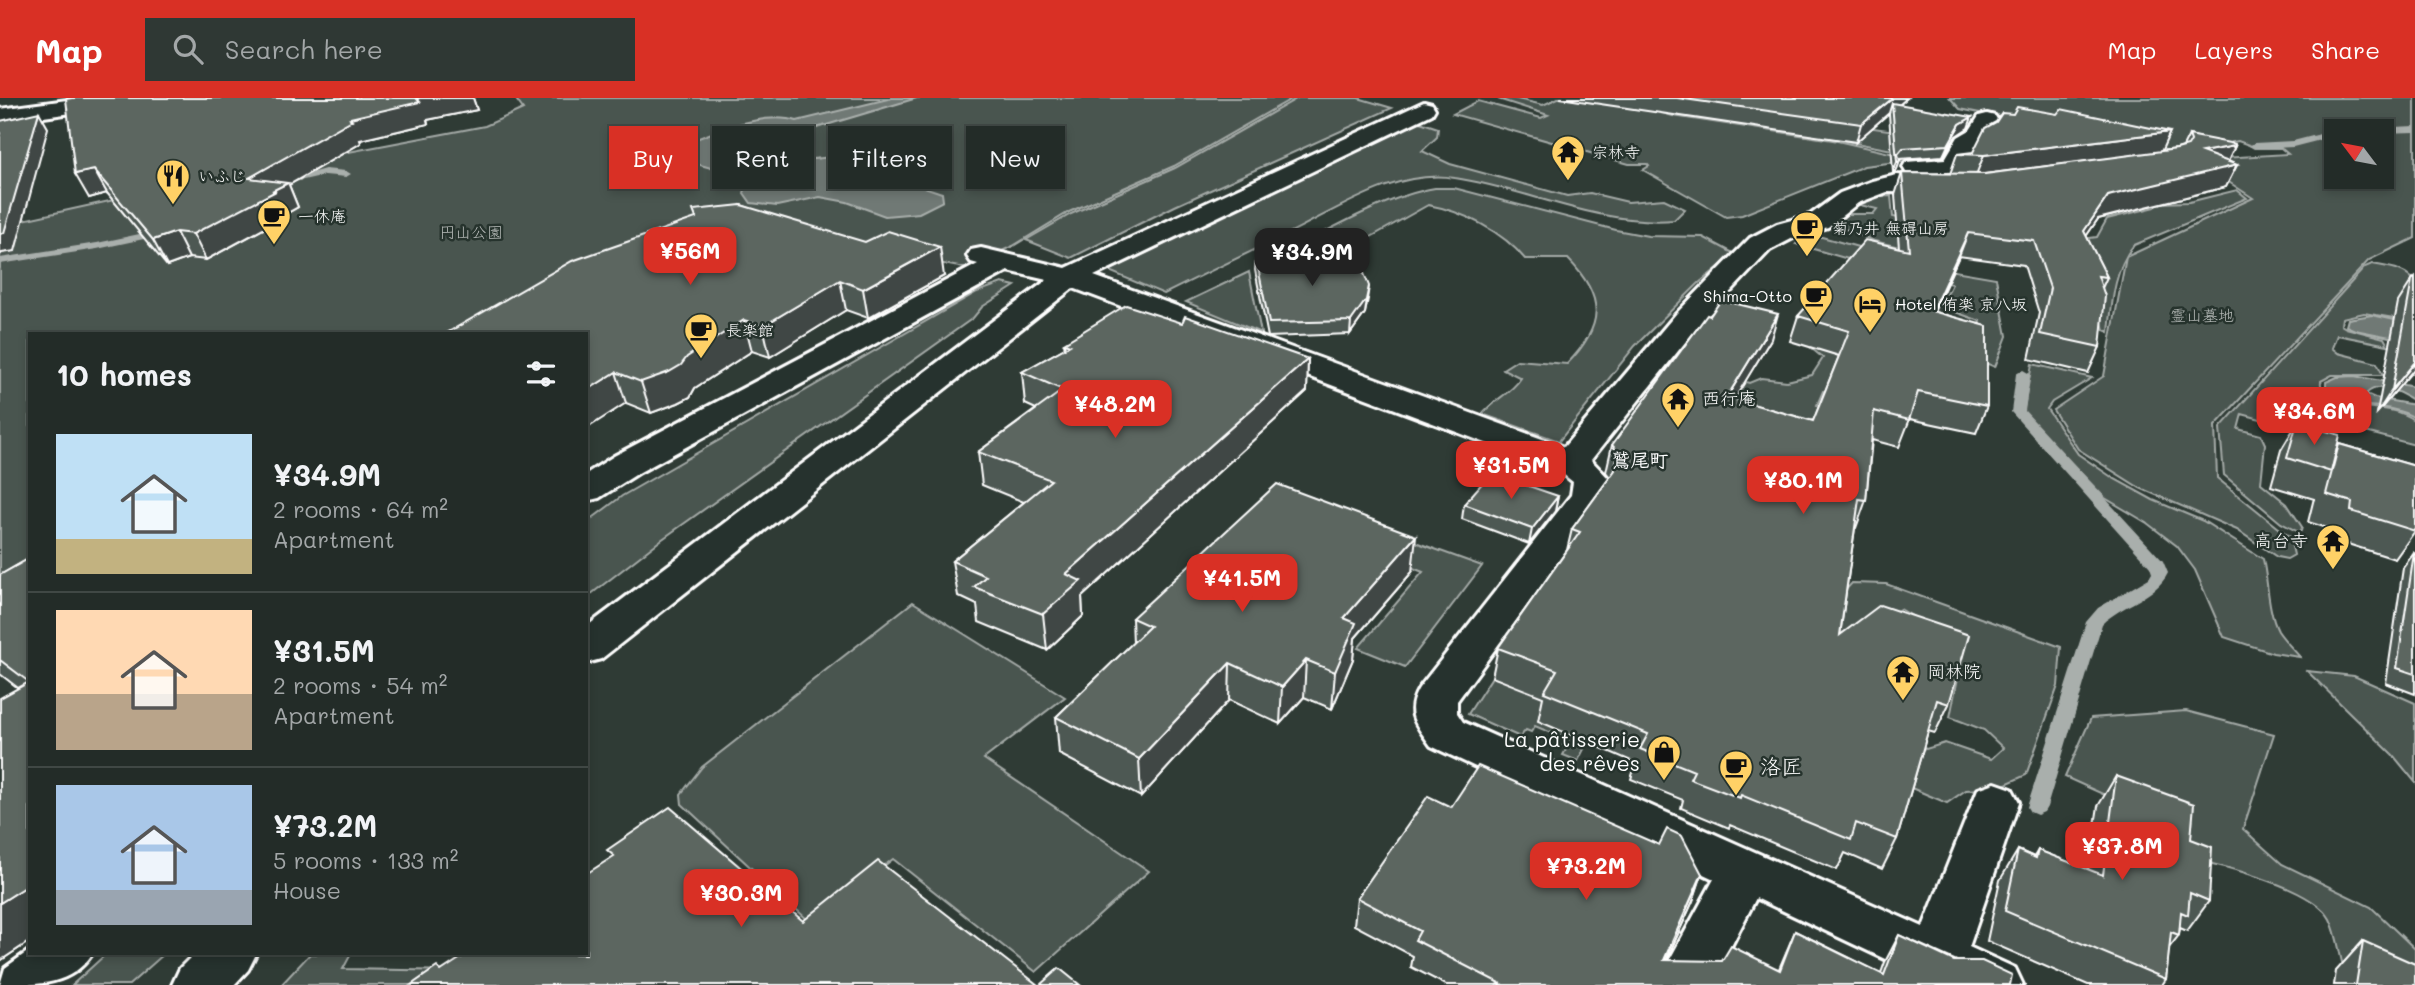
<!DOCTYPE html>
<meta charset="utf-8">
<style>
:root{--surface:#232c28;--page:#2f3834;--text:#f1f3f6;--muted:#a3a7a8;--line:#404845;--accent:#d93025}
body{margin:0;font-family:Mali,"Klee One",sans-serif;background:var(--page);color:var(--text);height:100vh;display:flex;flex-direction:column;font-size:26px;white-space:nowrap}
*{box-sizing:border-box;margin:0}
p{font-size:23px;color:var(--muted)}
.icon{flex:none;width:38px;height:38px;fill:none;stroke:currentColor;stroke-width:2;stroke-linecap:round;stroke-linejoin:round}
.map{position:relative;flex:1;overflow:hidden}
.panel{position:absolute;left:28px;top:234px;width:560px;height:623px;display:flex;flex-direction:column;background:var(--surface);border-radius:0px;box-shadow:0 4px 10px #0003,0 0 0 2px var(--line)}
.panel>*{flex:none}
.banner{position:absolute;left:609px;top:28px;width:665px;height:63px;display:flex;gap:14px}
.needle{width:46px;rotate:302deg}
.controls{position:absolute;left:2324px;top:21px;display:grid;gap:14px}
.controls a{display:grid;place-items:center;width:70px;height:70px;border-radius:0px;background:var(--surface);box-shadow:0 4px 10px #0003,0 0 0 2px var(--line);font-size:35px}
.price{position:absolute;translate:-50% -60px;padding:0 16px;border-radius:14px;background:var(--accent);color:#fff;font-size:23px;line-height:46px;filter:drop-shadow(0 2px 4px #0008)}
.price::after{content:'';position:absolute;left:50%;top:42px;width:21px;height:16px;margin-left:-10px;background:inherit;clip-path:polygon(0 0,100% 0,50% 100%)}
.price.on{background:#222;color:#fff}
ul{padding:0;list-style:none}
li{display:flex;align-items:center;gap:21px;height:175px;padding:0 28px}
li+li{border-top:2px solid var(--line)}
li span{display:grid;place-items:center;flex:none;width:196px;height:140px;border-radius:0px;color:#555}
li>.icon{margin-inline-start:auto}
span .icon{width:84px;height:84px;fill:#fffc;stroke-width:1}
li b{font-size:30px}
h2{display:flex;justify-content:space-between;align-items:center;height:84px;padding:0 28px;font-size:30px}
.chip{padding:0 24px;border-radius:0px;background:var(--surface);box-shadow:0 4px 10px #0003,0 0 0 2px var(--line);font-size:24px;line-height:63px}
.chip.on{background:var(--accent);color:#fff}
header{display:flex;align-items:center;gap:42px;box-sizing:border-box;height:98px;padding:0 35px;background:var(--accent);color:#fff}
header strong{font-size:33px}
nav{display:flex;gap:38px;margin-inline-start:auto;font-size:24px}
.search{width:490px;height:63px;background:var(--page);display:flex;align-items:center;gap:18px;box-sizing:border-box;padding:0 24px;border-radius:0px;color:var(--muted);font-size:26px}
.map>svg:first-child{display:block}
.green{fill:#4a544f;stroke:#a4aaa7;stroke-width:2;fill-rule:evenodd}
.water{fill:#707975;stroke:#a9afac;stroke-width:2}
.lines{fill:none;stroke-linecap:round;stroke-linejoin:round}
.stream{fill:#a9afac;fill-rule:evenodd}
.minor-casing{stroke:#fff;stroke-width:6}
.minor{fill:#26332d;fill-rule:evenodd}
.wall{fill:#4e5853;stroke:#fff;stroke-width:2}
.shaded-wall{fill:#404744;stroke:#fff;stroke-width:2}
.building{fill:#5b6661;stroke:#fff;stroke-width:2}
.labels{text-anchor:middle;stroke-width:5;stroke-linejoin:round;paint-order:stroke}
.far-poi-label{font-size:16px;fill:#fff;stroke:#26332d;text-anchor:start}
.far-park-label{font-size:16px;fill:#b7bbb9;stroke:#26332d}
.poi-label{font-size:18px;fill:#fff;stroke:#26332d;text-anchor:start}
.neighbourhood-label{font-size:19px;font-weight:bold;fill:#fff;stroke:#26332d}
.near-poi-label{font-size:21px;fill:#fff;stroke:#26332d;text-anchor:end}
</style>
<header>
<strong>Map</strong>
<div class="search"><svg class="icon" aria-label="search" viewBox="0 0 24 24"><circle cx="10" cy="10" r="6"/><path d="M15 15l6 6"/></svg>Search here</div>
<nav><a>Map</a><a>Layers</a><a>Share</a></nav>
</header>
<div class="map">
<svg width="2415" height="887" viewBox="0 0 2415 887">
<rect width="100%" height="100%" fill="#2f3b35"/>
<filter id="ink" filterUnits="userSpaceOnUse"><feTurbulence type="fractalNoise" baseFrequency=".0143" numOctaves="2"/><feDisplacementMap in="SourceGraphic" scale="14" xChannelSelector="R" yChannelSelector="G"/><feConvolveMatrix kernelMatrix="1 2 1 2 8 2 1 2 1" color-interpolation-filters="sRGB"/></filter>
<g filter="url(#ink)">
<g class="green">
<path d="M515 0H1293L1174 68 1069 114 1013 148 964 170 779 134 496 236H30V493L0 487V127L228 77 485 28 523 11Z"/>
<path d="M1298 0H1358L1392 10 1175 108 1071 160 1026 142 1071 116 1175 70Z"/>
<path d="M1513 0 1543 7 1558 0H1609L1673 18 1833 42 1912 60 1913 62 1864 68 1742 117 1726 119 1643 72 1649 68 1647 66H1629L1453 16 1478 3 1541 20 1548 17 1498 1Z"/>
<path d="M1950 0H2415V140L2369 162 2215 328 2217 380 2290 439 2294 457 2287 461 2277 459 2237 432 2140 390 2078 351 2053 312 2104 278 2126 159 2253 100 2215 75 2235 67 2222 60 2288 56 2281 50H2257L2238 43 2180 55 1960 11ZM2336 33H2382V79H2336Z"/>
<path d="M1417 23 1438 30 1437 39 1422 53 1450 66 1567 98 1590 95 1628 104 1664 101 1685 111 1674 122C1598 128 1529 91 1455 80 1398 70 1338 111 1289 135 1248 155 1206 175 1164 196L1109 173Z"/>
<path d="M1844 26 1910 35 1911 31 1958 39 1944 62 1840 42Z"/>
<path d="M1435 90H1454L1616 132 1648 138 1703 139 1735 156 1699 185 1635 248 1559 343 1482 316C1494 301 1511 296 1521 280L1503 271 1517 262 1567 266C1604 228 1606 200 1568 161H1525C1503 134 1463 113 1428 107L1328 163 1259 168C1308 144 1383 98 1435 90Z"/>
<path d="M2237 92 2247 100 2134 147C2114 171 2112 204 2109 234L2104 232 2082 141 2097 139 2107 121 2155 109 2158 105 2189 104Z"/>
<path d="M1891 98 1893 119 1921 124 1924 155 1874 143 1835 127 1847 116H1873L1877 111 1856 106 1873 99Z"/>
<path d="M1804 139H1822L1931 169 1996 180 2007 238 1995 269 1971 259 1980 223 1941 209 1952 186 1883 171 1796 146Z"/>
<path d="M2372 166C2387 169 2406 170 2415 184L2406 222 2364 215 2342 220 2341 227 2346 230 2384 240 2388 247 2337 237 2332 250 2338 255 2377 265 2383 277H2332L2321 283C2320 291 2324 300 2331 305 2358 312 2391 305 2415 323V347L2278 311 2269 310 2268 319 2264 322 2242 316 2238 331 2261 337 2265 346 2261 385 2287 406 2302 429 2301 433 2298 434 2281 425 2224 377 2220 330 2365 169Z"/>
<path d="M1249 174 1261 235 1186 204Z"/>
<path d="M1002 185 1015 188 982 209 973 220 661 442 586 500V425L622 398 977 194Z"/>
<path d="M1805 245 1853 256 1845 295 1823 293 1817 307 1834 315 1852 330 1742 323 1707 272 1749 285 1761 280 1787 283 1812 277 1823 260Z"/>
<path d="M2032 266 2092 280 2052 304 2047 311 2078 356 2113 380 2153 402 2203 423 2263 461C2268 483 2268 514 2278 533 2284 542 2293 551 2300 559L2273 555 2224 539 2195 472 2177 448 2147 425 2105 400 2023 315Z"/>
<path d="M1393 436 1482 468 1405 569 1358 550 1423 474 1366 451Z"/>
<path d="M1852 485 1886 486 2061 549 2058 588 2026 677 1997 690 1966 692 1947 705 1814 649 1838 613 1926 651 1945 645 1991 661 2003 650 1984 632 1950 619 1961 565 1931 529 1900 511 1877 524 1856 555 1813 540 1841 497Z"/>
<path d="M913 504 1065 599 984 661 1149 773 1036 874 893 761 811 825 682 706 681 696 702 669Z"/>
<path d="M2307 573 2354 578 2415 605V684L2393 657Z"/>
<path d="M1492 579 1603 613 1578 663 1563 657 1567 650 1562 648 1566 641 1535 628 1531 634 1526 632 1520 639 1468 616Z"/>
<path d="M2186 613 2274 636 2243 731 2282 766 2371 809 2415 851V887L2343 868C2339 854 2337 835 2330 821 2313 789 2218 766 2183 760L2187 734 2065 679 2091 620Z"/>
<path d="M106 856H164L129 887H72Z"/>
<path d="M310 856H351L343 871 462 873 465 887H281Z"/>
</g>
<g class="water">
<path d="M892 0H917L813 31 798 40 786 52C806 72 840 52 865 56 878 58 881 67 891 74 907 84 924 89 942 95L943 103 919 115 885 118 847 104 820 99 777 108 751 105 744 95 747 85 766 77V73L751 68 722 73 671 59 672 51C706 37 760 12 797 23Z"/>
<path d="M2372 217 2404 224 2415 244 2355 232 2346 228 2348 221Z"/>
<path d="M2354 278 2415 289V304C2402 295 2379 282 2366 296L2375 300 2415 307V320C2389 305 2360 310 2332 303L2326 294V284L2337 279Z"/>
</g>
<g class="lines">
<g class="stream">
<path d="M2415 28V34L2382 35V33H2367L2372 30Z"/>
<path d="M2336 32 2340 33H2336V38L2293 49 2254 51 2249 48 2254 45 2293 43Z"/>
<path d="M325 71 346 73 351 76 346 79 325 77 286 86 281 83Z"/>
<path d="M163 131 167 132V136L97 151 0 166V160L97 145Z"/>
<path d="M2023 272 2030 276 2025 313 2163 463 2168 475C2156 500 2121 507 2102 526L2047 709 2044 714 2037 717 2030 714 2027 709 2086 524 2098 510 2149 480 2152 475 2150 469 2011 314 2016 276Z"/>
</g>
<g class="minor-casing">
<g id="minor">
<path d="M82 0H141L138 5 130 7 0 25V11Z"/>
<path d="M1424 4 1432 6 1435 11 1432 16 1094 178 1564 349 1676 216 1750 140 1777 126 1810 117 1840 95 1872 83 1897 77 1961 82 1965 87 1961 92 1952 95 1887 94 1858 105 1828 129 1797 138 1770 152 1698 228 1591 362 1609 381 1607 398 1457 603V615L1463 624 1923 829 1978 691 1995 685 2012 691 2019 704 1969 849 2015 870 2023 887H1940L1756 800 1711 887H1656L1714 781 1431 648C1416 626 1404 616 1419 590L1571 397 1573 384 1558 372 1073 190 601 561 586 565V529L1047 182 1008 173 640 374 599 400 586 403V376L614 358 978 166 971 164 967 158 971 152 981 150 1066 170Z"/>
<path d="M1987 16 1995 18 1998 23 1987 42 1976 48 1963 73 1915 76 1906 74 1903 69 1906 64 1945 61 1958 39 1970 32 1979 18Z"/>
<path d="M30 852V856H92C71 887 41 887 0 887L5 870Z"/>
<path d="M194 856H256L248 872 234 887H172L180 870Z"/>
</g>
</g>
<use href="#minor" class="minor"/>
</g>
<g class="wall">
<path d="M72 0H473L477 12 427 22 428 26 360 42 361 45 289 87 298 109 286 116 287 118 206 162 189 160 167 168 107 95 89 100Z"/>
<path d="M1560 0H1907L1899 7 1968 30 1956 38 1943 58 1900 61 1896 74 1893 75 1889 15 1856 44Z"/>
<path d="M2189 37 2235 48 2228 63 2237 67 2226 89 2098 121 2086 138 2107 179 2102 190 2100 249 2088 275 2029 261 2039 215 2024 167 1959 158 1934 214 1987 308 1976 335 1910 321 1899 349 1872 342 1866 402 1856 430H1855L1840 537 1949 606 1935 635 1928 633 1897 741 1882 771 1845 755 1837 772 1730 727 1729 730 1681 710 1683 702 1631 681 1636 665 1538 623 1543 599 1492 579 1498 550 1567 452 1572 431 1610 379 1606 374 1612 347 1771 241 1734 301 1813 323 1839 258 1790 243 1798 218 1899 150 1895 97 1902 75 1950 76 1957 56 2162 53 2177 51 2183 49Z"/>
<path d="M741 107 944 178 868 220 846 212 770 259 752 253 695 290 690 299 678 305 651 315 626 305 586 236Z"/>
<path d="M1256 159 1368 201 1365 215 1350 236 1268 239 1255 172Z"/>
<path d="M2412 182 2415 270 2377 315 2398 204Z"/>
<path d="M1182 225 1308 261 1307 293 1082 499 1083 518 1047 552 979 524 977 507 958 498 952 463 1024 404 982 387 978 354 1036 311 1025 306 1022 274 1065 250 1064 245Z"/>
<path d="M2297 325 2337 349 2339 346 2415 368V433L2395 461 2332 441 2334 432 2308 424 2314 400V401L2271 388 2281 352Z"/>
<path d="M1558 398 1555 413 1529 446 1462 421 1464 406Z"/>
<path d="M2414 455 2415 456V596L2386 585 2403 470Z"/>
<path d="M30 460V843L0 863 18 590 0 576V477Z"/>
<path d="M1412 474 1355 540 1353 561 1332 611 1304 599 1280 626 1229 602 1141 699 1059 656 1056 619 1133 545 1132 520Z"/>
<path d="M2116 678 2191 741 2209 803 2187 833 2180 830 2179 837 2169 850 2166 881 2162 887H2088L1987 843 2000 782 2018 752 2034 759 2038 752 2088 772 2098 708Z"/>
<path d="M1451 709 1702 776 1693 803 1666 862 1779 871 1795 833 1881 875 1885 864 1899 837 2010 887H1446L1411 869 1413 858 1354 827 1357 800Z"/>
<path d="M2363 843 2415 887H2334L2336 873Z"/>
</g>
<g class="shaded-wall">
<path d="M416 0H473L477 12 427 22 428 26 360 42 361 45 289 87 298 109 286 116 287 118 206 162 193 136 249 80 350 20Z"/>
<path d="M1893 0H1907L1893 12 1892 5 1889 15 1856 44 1861 26Z"/>
<path d="M39 14 48 30 15 153 2 155 0 157V136Z"/>
<path d="M1972 19 1968 30 1956 38 1943 58 1948 47 1960 26Z"/>
<path d="M2170 34 2161 54 1976 77 1984 57Z"/>
<path d="M2235 48 2225 70 2237 67 2226 89 2098 121 2074 156 2084 133 2108 98 2202 54Z"/>
<path d="M1900 63 1896 74 1893 75 1897 64Z"/>
<path d="M94 72 107 95 89 100 75 76Z"/>
<path d="M176 134 189 160 167 168 153 142Z"/>
<path d="M1968 135 1959 158 1922 238 1932 213Z"/>
<path d="M940 149 944 178 868 220 863 191Z"/>
<path d="M840 182 846 212 770 259 763 228Z"/>
<path d="M1369 188 1365 215 1350 236 1351 223Z"/>
<path d="M1778 216 1771 241 1720 325 1727 299Z"/>
<path d="M744 222 752 253 695 290 690 299 678 305 651 315 641 284Z"/>
<path d="M1308 261 1307 293 1082 499 1083 518 1047 552 1043 516 1066 476Z"/>
<path d="M2415 264V270L2377 315 2392 292Z"/>
<path d="M616 274 626 305 586 331V293Z"/>
<path d="M1558 398 1555 413 1529 446 1532 431Z"/>
<path d="M1416 438 1412 474 1355 540 1353 561 1332 611 1335 574 1344 520Z"/>
<path d="M1306 562 1304 599 1280 626 1282 589Z"/>
<path d="M1230 565 1229 602 1141 699 1139 661Z"/>
<path d="M1702 776 1693 803 1655 887 1664 862Z"/>
<path d="M30 786V843L0 863V805Z"/>
</g>
<g class="building">
<path d="M72 0H416L420 4 350 20 352 22 249 80 288 85 272 93H276L193 136 176 134 153 142 94 72 75 76 66 1Z"/>
<path d="M1677 0H1893L1861 26Z"/>
<path d="M1892 5 1972 19 1960 26 1948 47 1903 50 1898 56 1900 63 1897 64Z"/>
<path d="M2017 9 2057 16 2061 11 2170 34 1984 57 1957 56 1973 54 1985 30 1996 24 2002 15 2013 16Z"/>
<path d="M39 14 4 135 0 136V23Z"/>
<path d="M2189 37 2235 46V48L2202 54 2237 67 2108 98 2084 133 2107 179 2098 178 2105 198 2100 249 2040 236 2050 190 2034 143 1968 135 1932 213 1987 228V308L1918 294 1909 322 1874 313 1866 402 1859 401 1840 537 1880 507 1969 537 1949 606 1937 602 1897 741 1856 725 1851 742 1741 697 1740 700 1690 681 1694 673 1640 651 1648 636 1544 594 1557 572 1498 550 1580 434 1572 431 1615 372 1618 354 1612 347 1707 217 1710 218 1721 202 1778 216 1727 299 1813 323 1849 233 1798 218 1865 142 1909 152 1902 75 1985 76 2177 51 2188 48 2191 43Z"/>
<path d="M741 107 865 144 888 133 940 149 863 191 840 182 763 228 744 222 687 259 681 267 669 274 641 284 616 274 586 293V236H445L572 163 696 120 693 112Z"/>
<path d="M1341 151 1361 168 1369 188 1366 202 1351 223 1269 225 1256 159 1322 157Z"/>
<path d="M2415 179V264L2392 292 2412 182Z"/>
<path d="M1126 207 1182 225 1185 218 1308 261 1066 476 1081 483 1043 516 974 489 986 478 952 463 1051 382 978 354 1063 292 1022 274 1070 247 1064 245Z"/>
<path d="M2297 325 2340 337 2331 374 2287 360Z"/>
<path d="M2339 346 2415 368V433L2351 413 2352 404 2326 396Z"/>
<path d="M1491 375 1558 398 1532 431 1464 406Z"/>
<path d="M1277 386 1416 438 1344 520 1356 525 1335 574 1306 562 1282 589 1230 565 1139 661 1056 619 1150 528 1132 520Z"/>
<path d="M2414 455 2415 456V576L2397 570Z"/>
<path d="M30 460V786L0 805V600L29 584 0 562V477Z"/>
<path d="M1478 668 1659 747 1667 731 1682 738 1702 776 1664 862 1722 863 1731 848 1780 872 1795 833 1884 877 1899 837 1954 863H1982L2012 877 2010 887H1503L1415 842 1420 833 1357 800 1428 698 1451 709Z"/>
<path d="M2116 678 2194 706 2191 741 2212 749 2209 803 2190 795 2188 817 2181 814 2179 837 2171 834 2166 881 2005 813 2018 752 2036 760 2038 752 2103 777Z"/>
<path d="M670 709 803 823 878 763 1038 887H411L437 869 441 873 467 856H586V776L614 758 607 752Z"/>
<path d="M2363 843 2415 866V887H2356Z"/>
<path d="M1059 870 1080 887H1040Z"/>
</g>
</g>
<defs>
<g id="temple-pin" transform="scale(1.75)"><path d="M0 17L-7.5 6A9.5 9.5 0 1 1 7.5 6Z" fill="#ffd166" stroke="#26332d"/><path d="M0-6L5-2H3V0L6.5 2.5H4V6H1.5V3h-3V6H-4V2.5H-6.5L-3 0V-2H-5Z" fill="#111"/></g>
<g id="restaurant-pin" transform="scale(1.75)"><path d="M0 17L-7.5 6A9.5 9.5 0 1 1 7.5 6Z" fill="#ffd166" stroke="#26332d"/><path d="M-5-6h1v4h1v-4h1v4h1v-4h1v5L-1.5 .5V6h-2V.5L-5-1ZM5-6V6H3V1.5H1.5Q1.5-4 5-6Z" fill="#111"/></g>
<g id="cafe-pin" transform="scale(1.75)"><path d="M0 17L-7.5 6A9.5 9.5 0 1 1 7.5 6Z" fill="#ffd166" stroke="#26332d"/><path d="M-5.5-4.5H6V0H3Q3 3.5 0 3.5H-2.5Q-5.5 3.5-5.5 0ZM3-3.2v2h1.7v-2ZM-6 4.5H4V6H-6Z" fill="#111"/></g>
<g id="hotel-pin" transform="scale(1.75)"><path d="M0 17L-7.5 6A9.5 9.5 0 1 1 7.5 6Z" fill="#ffd166" stroke="#26332d"/><path d="M-6-4.5h1.5V1H6V5H4.5V3h-9V5H-6ZM-4 0a1.8 1.8 0 1 1 3.6 0ZM.5 0V-2.5h3Q6-2.5 6 0Z" fill="#111"/></g>
<g id="shop-pin" transform="scale(1.75)"><path d="M0 17L-7.5 6A9.5 9.5 0 1 1 7.5 6Z" fill="#ffd166" stroke="#26332d"/><path d="M-5-2.5h2.3a2.7 3.5 0 0 1 5.4 0H5L5.5 6h-11ZM-1.5-2.5h3a1.5 2.3 0 0 0-3 0Z" fill="#111"/></g>
</defs>
<g fill-rule="evenodd">
<use href="#temple-pin" x="1568" y="54"/>
<use href="#restaurant-pin" x="173" y="78"/>
<use href="#cafe-pin" x="274" y="118"/>
<use href="#cafe-pin" x="1807" y="130"/>
<use href="#cafe-pin" x="1816" y="198"/>
<use href="#hotel-pin" x="1870" y="206"/>
<use href="#cafe-pin" x="701" y="232"/>
<use href="#temple-pin" x="1678" y="301"/>
<use href="#temple-pin" x="2333" y="443"/>
<use href="#temple-pin" x="1903" y="574"/>
<use href="#shop-pin" x="1664" y="654"/>
<use href="#cafe-pin" x="1736" y="669"/>
</g>
<g class="labels">
<g class="far-poi-label">
<text x="1592" y="60">宗林寺</text>
<text x="198" y="84">いふじ</text>
<text x="298" y="124">一休庵</text>
<text x="1832" y="136">菊乃井 無碍山房</text>
<text x="1792" y="204" text-anchor="end">Shima-Otto</text>
<text x="1895" y="212">Hotel 侑楽 京八坂</text>
<text x="726" y="238">長楽館</text>
</g>
<g class="far-park-label">
<text x="471" y="140">円山公園</text>
<text x="2202" y="223">霊山墓地</text>
</g>
<g class="poi-label">
<text x="1702" y="307">西行庵</text>
<text x="2308" y="449" text-anchor="end">高台寺</text>
<text x="1927" y="580">岡林院</text>
</g>
<g class="neighbourhood-label">
<text x="1640" y="369">鷲尾町</text>
</g>
<g class="near-poi-label">
<text x="1640" y="649">La pâtisserie<tspan x="1640" dy="24">des rêves</tspan></text>
<text x="1760" y="676" text-anchor="start">洛匠</text>
</g>
</g>
</svg>
<div class="controls">
<a><svg class="needle" viewBox="-14 -14 28 28"><path d="M0-13l5 13h-10z" fill="#e53935"/><path d="M0 13l5-13h-10z" fill="#a3a7a8"/></svg></a>
</div>
<b class="price" style="left:690px;top:189px">¥56M</b>
<b class="price on" style="left:1312px;top:190px">¥34.9M</b>
<b class="price" style="left:1115px;top:342px">¥48.2M</b>
<b class="price" style="left:2314px;top:349px">¥34.6M</b>
<b class="price" style="left:1511px;top:403px">¥31.5M</b>
<b class="price" style="left:1803px;top:418px">¥80.1M</b>
<b class="price" style="left:1242px;top:516px">¥41.5M</b>
<b class="price" style="left:2122px;top:784px">¥37.8M</b>
<b class="price" style="left:1586px;top:804px">¥73.2M</b>
<b class="price" style="left:741px;top:831px">¥30.3M</b>
<div class="banner">
<a class="chip on">Buy</a>
<a class="chip">Rent</a>
<a class="chip">Filters</a>
<a class="chip">New</a>
</div>
<section class="panel">
<h2>10 homes<svg class="icon" aria-label="filters" viewBox="0 0 24 24"><path d="M4 7h16M4 17h16"/><circle cx="9" cy="7" r="2"/><circle cx="15" cy="17" r="2"/></svg></h2>
<ul>
<li><span style="background:linear-gradient(#bfe0f5 75%,#c2b280 0)"><svg class="icon" aria-label="home" viewBox="0 0 24 24"><path d="M3 11l9-7 9 7M6 9v11h12V9"/></svg></span><div><b>¥34.9M</b><p>2 rooms · 64 m²</p><p>Apartment</p></div></li>
<li><span style="background:linear-gradient(#ffd9b3 60%,#b9a48a 0)"><svg class="icon" aria-label="home" viewBox="0 0 24 24"><path d="M3 11l9-7 9 7M6 9v11h12V9"/></svg></span><div><b>¥31.5M</b><p>2 rooms · 54 m²</p><p>Apartment</p></div></li>
<li><span style="background:linear-gradient(#a9c7e8 75%,#9aa5b1 0)"><svg class="icon" aria-label="home" viewBox="0 0 24 24"><path d="M3 11l9-7 9 7M6 9v11h12V9"/></svg></span><div><b>¥73.2M</b><p>5 rooms · 133 m²</p><p>House</p></div></li>
</ul>
</section>
</div>
